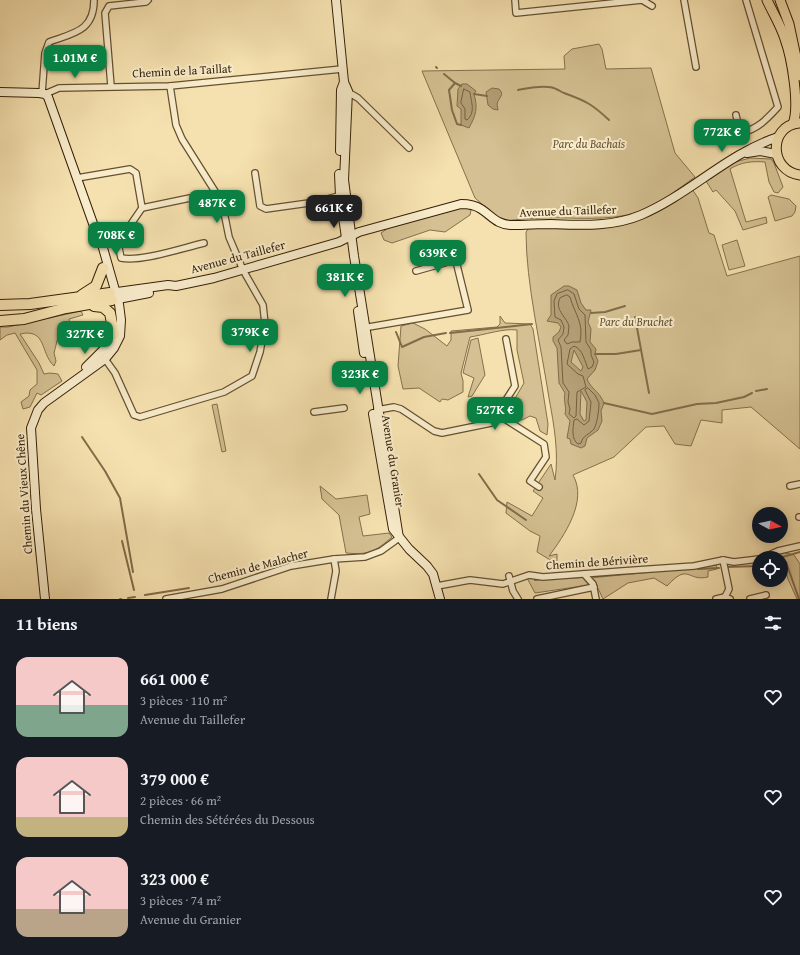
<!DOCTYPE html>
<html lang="fr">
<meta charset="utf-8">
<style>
:root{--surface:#171b24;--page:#242831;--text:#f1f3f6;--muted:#9ea1a6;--accent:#0b8043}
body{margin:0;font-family:"Gentium Book Plus",serif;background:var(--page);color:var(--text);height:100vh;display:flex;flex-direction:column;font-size:15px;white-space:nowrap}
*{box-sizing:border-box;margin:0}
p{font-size:13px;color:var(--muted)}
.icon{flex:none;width:22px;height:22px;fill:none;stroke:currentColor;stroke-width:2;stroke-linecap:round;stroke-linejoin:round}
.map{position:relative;height:599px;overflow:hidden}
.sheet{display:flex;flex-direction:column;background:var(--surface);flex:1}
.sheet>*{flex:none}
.needle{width:26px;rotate:98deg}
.buttons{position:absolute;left:752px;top:507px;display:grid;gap:8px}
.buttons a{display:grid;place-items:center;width:36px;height:36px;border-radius:50%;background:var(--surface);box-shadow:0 2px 10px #0003;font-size:20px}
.price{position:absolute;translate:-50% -34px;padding:0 9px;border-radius:8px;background:var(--accent);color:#fff;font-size:13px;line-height:26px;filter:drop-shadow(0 1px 2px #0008)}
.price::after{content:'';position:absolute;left:50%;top:24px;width:12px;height:9px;margin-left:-6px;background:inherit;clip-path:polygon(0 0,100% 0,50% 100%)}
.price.active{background:#222;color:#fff}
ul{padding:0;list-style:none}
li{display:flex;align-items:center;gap:12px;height:100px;padding:0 16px}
li span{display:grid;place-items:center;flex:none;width:112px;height:80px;border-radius:12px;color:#555}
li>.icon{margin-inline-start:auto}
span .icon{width:48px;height:48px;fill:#fffc;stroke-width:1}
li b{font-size:17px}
h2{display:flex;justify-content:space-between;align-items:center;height:48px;padding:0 16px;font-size:17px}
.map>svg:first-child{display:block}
.green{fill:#d4c092;stroke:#84704c}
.water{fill:#b49f76;stroke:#816c49;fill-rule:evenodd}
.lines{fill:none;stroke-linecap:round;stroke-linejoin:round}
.shore{stroke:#745f3e;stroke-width:1}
.stream{stroke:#816c49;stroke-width:2}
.street-casing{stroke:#655030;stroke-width:8}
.secondary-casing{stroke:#351f06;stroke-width:10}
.primary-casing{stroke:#351f06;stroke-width:11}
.highway-casing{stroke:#351f06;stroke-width:12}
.street{stroke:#f8eccb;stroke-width:5.5}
.secondary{stroke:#f8eccb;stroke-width:8}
.primary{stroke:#f5e1af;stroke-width:9}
.highway{stroke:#f5e1af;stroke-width:10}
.labels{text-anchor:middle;stroke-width:4;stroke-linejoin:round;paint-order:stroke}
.street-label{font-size:12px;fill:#351f06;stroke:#f8eccb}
.park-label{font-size:12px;font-style:italic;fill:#654f30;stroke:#f8eccb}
</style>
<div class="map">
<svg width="800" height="599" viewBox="0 0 800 599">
<rect width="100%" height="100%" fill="#f5e1af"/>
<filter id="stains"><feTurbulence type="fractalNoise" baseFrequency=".005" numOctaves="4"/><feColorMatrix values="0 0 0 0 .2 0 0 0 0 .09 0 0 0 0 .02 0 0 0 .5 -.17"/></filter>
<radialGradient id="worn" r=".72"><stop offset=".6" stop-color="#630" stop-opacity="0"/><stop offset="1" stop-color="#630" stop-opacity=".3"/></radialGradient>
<g class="green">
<path d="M599 44 602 49 606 69 651 68 675 153 695 177C678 189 658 206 638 212 607 222 575 217 543 218 529 218 515 220 501 221L475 198 422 71 565 69 564 56 572 49Z"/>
<path d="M750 158 771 159 774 163 783 187 778 193 774 192 769 182 765 162C752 161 741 162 730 169L746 222 766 217 767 223 743 230 735 211 716 190 713 192 706 181 735 162Z"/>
<path d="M692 189 698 198 709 233 714 235 727 276 800 256V449L751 407 722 410V423L701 420 691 446 675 444 664 426 646 427 614 457 573 475C588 501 564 536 549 556L557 554V561H552L537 552 540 536 530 531 506 513 507 502 532 516 543 498 533 491 551 464 555 480C559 453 554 425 549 398 541 346 526 284 526 232L529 228C566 228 606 233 641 219 659 212 675 199 692 189Z"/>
<path d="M771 195 789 199 796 206 795 212 792 216 775 221 768 197Z"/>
<path d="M465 206 471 210 470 215 445 232 430 230 392 243 384 240 381 233 388 228Z"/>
<path d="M737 240 745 266 729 270 722 245Z"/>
<path d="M81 311 83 315 69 319 71 329 64 331 58 337 54 353 56 361 54 366C40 353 47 328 20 334L39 363 44 374 50 373 58 374 62 381 41 395 37 393 30 407 23 409 21 402 29 396 30 390 37 384V370L15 333 7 335 0 340V327H8Z"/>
<path d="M500 316 505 323 530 324 533 329 548 424 547 435 540 431 536 418 530 416 522 420 508 416 507 412 524 383 517 350V330C504 328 484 335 470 337L461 373 463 381V392L448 400 442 399 440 402 419 388 403 389 398 366 401 326 413 323 425 329 447 346 451 340V331L497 327 500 324Z"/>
<path d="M478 338 485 375 472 396 468 397 474 378 463 373 471 340Z"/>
<path d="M217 404 226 451 222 452 212 405Z"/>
<path d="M320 486 336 499 367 495 370 514 359 517 363 536 389 533 392 537C375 552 369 555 346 553L339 515 322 499Z"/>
<path d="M782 552 794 555 800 564V599H797L788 579 785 568H781V558H776Z"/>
<path d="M716 565 717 569 708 571V577C687 582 689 562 667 586L654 578 628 583 603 599 596 584 535 593 527 578Z"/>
</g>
<g class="water">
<path d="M462 84H467L476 91 474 94C478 108 476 115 469 128L461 125V109L457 106 458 89Z"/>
<path d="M492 88 499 89C505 95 499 97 497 104L498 110 493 109 488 105 486 92Z"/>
<path d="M564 286H569L577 290 581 303 586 310H591L588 322 591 329 590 342 596 349 595 354 598 361 595 370 587 379C591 389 600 392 604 403L601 411 602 421 598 430 587 438 585 446 581 448 571 444 570 439 567 438 570 421 565 414C567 407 563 401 565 393L559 383 557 348 553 341V337L559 332 561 327 558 323 547 321 551 315V295ZM574 350 583 367 581 371 571 362ZM581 391 587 402 586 420 584 421 580 414Z"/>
</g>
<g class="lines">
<g class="shore">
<path d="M464 89 470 92C471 102 476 112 467 120L465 119V109L461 103Z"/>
<path d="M568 290 574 294 579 309 585 315 586 342 591 350V355L594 362 592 367 588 369C585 362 583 349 574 346L570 349 567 364 578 374 583 376 586 387 577 392 576 416 574 418 569 414 570 409 568 402 569 392 563 383 561 347 558 340 563 334 564 327 561 320 555 317 554 301 557 294Z"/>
<path d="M567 295 570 297C575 315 584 322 580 342H572L567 344 564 340 568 335 569 326C566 316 554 310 560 298Z"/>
<path d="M588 388 595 395 599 403C599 410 597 424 594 429 589 435 583 435 581 443L578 444C571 439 573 428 574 420L577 419 584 425 589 421 591 402 585 390Z"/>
</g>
<g class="stream">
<path d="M436 67 437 68"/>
<path d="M444 74 455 83 449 90 452 110 457 124 461 125"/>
<path d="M455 83 461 86"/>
<path d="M518 90C528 88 547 84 556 89 559 90 561 92 564 93 586 101 592 104 609 120"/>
<path d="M474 94 487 96"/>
<path d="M591 313 605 312 625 306"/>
<path d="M635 317 649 393"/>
<path d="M396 332 402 347 424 337 446 333"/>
<path d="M450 333 532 324"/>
<path d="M595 354H616L641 350"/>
<path d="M756 391 767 389"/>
<path d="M604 403 652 414 697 404 716 403 744 397 752 393"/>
<path d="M82 437 105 471 120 498 133 572"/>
<path d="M479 474 497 500 526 520"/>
<path d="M122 541 134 590"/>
<path d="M779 558 800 552"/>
<path d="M781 561 786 562 799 599"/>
<path d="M726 567 759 566"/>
<path d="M698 569 719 568"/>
<path d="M594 577 648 572"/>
<path d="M560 578 583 577"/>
<path d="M535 580 542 579"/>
<path d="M145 595 189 588"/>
<path d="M128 598 135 597"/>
<path d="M120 599H121"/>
</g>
<g class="street-casing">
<g id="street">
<path d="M515 0 516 13 642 0 652 6"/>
<path d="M684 0 696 67"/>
<path d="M111 86 105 13 109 6 146 2 148 0"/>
<path d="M346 91 358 98 409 148"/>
<path d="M42 93 45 53 49 42C74 33 94 31 94 0"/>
<path d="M45 94 59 88 170 86 342 69"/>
<path d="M736 115 740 133C757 130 767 119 778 107L746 0"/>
<path d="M255 173 260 206 266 209 316 202 342 195"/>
<path d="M77 178 130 169 136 173 142 208 190 198"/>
<path d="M142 208 118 243 121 258C142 262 182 248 204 243"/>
<path d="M416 271 455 260"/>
<path d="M363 328 468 310 453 249 456 246"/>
<path d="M105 359 115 373 134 415 140 417 224 392 252 376 260 352 265 324 263 305 243 270 229 237 224 212 216 193 182 139 176 125 170 86"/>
<path d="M377 410 394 407 401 409 434 431 442 433 491 423 515 386 506 339"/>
<path d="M314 412 344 408"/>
<path d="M497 414 544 444 546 457 530 481 539 487"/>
<path d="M790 486 800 484"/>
<path d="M799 517H800"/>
<path d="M762 558 778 551 800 546"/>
<path d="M723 560 729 589 725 597"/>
<path d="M584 574 593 584 596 599"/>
<path d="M509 576 513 591 518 599"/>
<path d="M437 586 470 580 503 584 529 575 543 577 622 571 694 566 723 560 734 562 759 559"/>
<path d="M166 599 222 589 291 566 334 559 365 557 381 551 399 538"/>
<path d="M331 599 336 571 334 559"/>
<path d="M537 599 594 587"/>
<path d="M716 599 725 597 730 599"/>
<path d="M750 599 766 595"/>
</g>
</g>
<g class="secondary-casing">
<g id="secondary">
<path d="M336 0 344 82 348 91 344 180 354 256 399 538"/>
<path d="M0 92 39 93 45 94 48 97 95 229 99 234 119 304 121 320 120 336 114 348 105 359 44 403 38 410 31 428 36 509 45 599"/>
<path d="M340 151 341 90 344 82"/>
<path d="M747 153 760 151 776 154"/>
<path d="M339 174 340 196 346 238"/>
<path d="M110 293 168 285 176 286 214 278 339 242 359 232 461 204C467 204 475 205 481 209 492 216 497 225 512 225 525 225 538 224 551 224 581 225 613 227 641 215 690 194 727 154 778 137"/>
<path d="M113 300 149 293"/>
<path d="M358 311 364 353"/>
<path d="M86 367 110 343 114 330"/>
<path d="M373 414 393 529 409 549 427 566 433 574 440 599"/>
</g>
</g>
<g class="primary-casing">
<g id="primary">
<path d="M767 0C773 13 781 26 785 39 792 58 800 106 793 124"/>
<path d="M780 0 789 24 800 76"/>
<path d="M799 123C768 126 769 171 800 175"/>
</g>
</g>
<g class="highway-casing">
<g id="highway">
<path d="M82 295 96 286 103 268"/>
<path d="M0 305 30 304 110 293"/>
<path d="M94 306 103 307 110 313 114 334"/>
<path d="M0 321 24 319 66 308 112 300"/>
</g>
</g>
<use href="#street" class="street"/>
<use href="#secondary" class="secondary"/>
<use href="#primary" class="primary"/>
<use href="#highway" class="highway"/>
</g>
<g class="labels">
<g class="street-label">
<text transform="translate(182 71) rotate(-3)" y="4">Chemin de la Taillat</text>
<text transform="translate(568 211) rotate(-2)" y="4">Avenue du Taillefer</text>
<text transform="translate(238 257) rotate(-15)" y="4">Avenue du Taillefer</text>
<text transform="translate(393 461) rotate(81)" y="4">Avenue du Granier</text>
<text transform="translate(24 494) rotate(-94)" y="4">Chemin du Vieux Chêne</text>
<text transform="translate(597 562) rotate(-4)" y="4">Chemin de Bérivière</text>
<text transform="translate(258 566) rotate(-15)" y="4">Chemin de Malacher</text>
</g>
<g class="park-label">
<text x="589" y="148">Parc du Bachais</text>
<text x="636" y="326">Parc du Bruchet</text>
</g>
</g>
<rect width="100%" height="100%" filter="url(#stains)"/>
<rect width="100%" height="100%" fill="url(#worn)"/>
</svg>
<div class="buttons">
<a><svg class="needle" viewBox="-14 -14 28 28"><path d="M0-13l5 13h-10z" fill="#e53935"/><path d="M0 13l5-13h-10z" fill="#9ea1a6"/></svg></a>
<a><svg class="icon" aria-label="locate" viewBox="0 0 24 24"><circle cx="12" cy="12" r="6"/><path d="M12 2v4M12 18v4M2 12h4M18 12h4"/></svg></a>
</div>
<b class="price" style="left:75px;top:79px">1.01M €</b>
<b class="price" style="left:722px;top:153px">772K €</b>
<b class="price" style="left:217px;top:224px">487K €</b>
<b class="price active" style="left:334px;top:229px">661K €</b>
<b class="price" style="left:116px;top:256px">708K €</b>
<b class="price" style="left:438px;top:274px">639K €</b>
<b class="price" style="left:345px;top:298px">381K €</b>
<b class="price" style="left:250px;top:353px">379K €</b>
<b class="price" style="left:85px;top:355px">327K €</b>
<b class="price" style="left:360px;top:395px">323K €</b>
<b class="price" style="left:495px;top:431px">527K €</b>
</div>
<section class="sheet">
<h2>11 biens<svg class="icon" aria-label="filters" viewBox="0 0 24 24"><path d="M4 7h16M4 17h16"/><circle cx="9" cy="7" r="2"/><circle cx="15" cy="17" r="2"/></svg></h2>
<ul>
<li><span style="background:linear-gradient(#f6c9c9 60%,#7fa58c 0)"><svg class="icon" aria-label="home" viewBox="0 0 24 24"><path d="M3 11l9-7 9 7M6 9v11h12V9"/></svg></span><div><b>661 000 €</b><p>3 pièces · 110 m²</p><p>Avenue du Taillefer</p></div><svg class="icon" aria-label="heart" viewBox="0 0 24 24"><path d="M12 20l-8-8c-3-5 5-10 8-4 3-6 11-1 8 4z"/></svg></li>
<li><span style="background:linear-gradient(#f6c9c9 75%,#c2b280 0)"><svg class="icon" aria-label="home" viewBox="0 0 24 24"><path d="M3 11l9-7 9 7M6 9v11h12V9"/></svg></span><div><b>379 000 €</b><p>2 pièces · 66 m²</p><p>Chemin des Sétérées du Dessous</p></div><svg class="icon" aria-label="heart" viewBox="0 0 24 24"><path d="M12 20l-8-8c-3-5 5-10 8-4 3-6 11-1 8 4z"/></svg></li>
<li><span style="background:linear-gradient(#f6c9c9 65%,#b9a48a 0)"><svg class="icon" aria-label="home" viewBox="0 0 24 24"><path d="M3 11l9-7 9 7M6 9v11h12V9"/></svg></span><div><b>323 000 €</b><p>3 pièces · 74 m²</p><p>Avenue du Granier</p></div><svg class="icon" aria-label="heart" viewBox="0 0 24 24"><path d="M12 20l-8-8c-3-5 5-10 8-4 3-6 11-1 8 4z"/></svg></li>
</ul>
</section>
